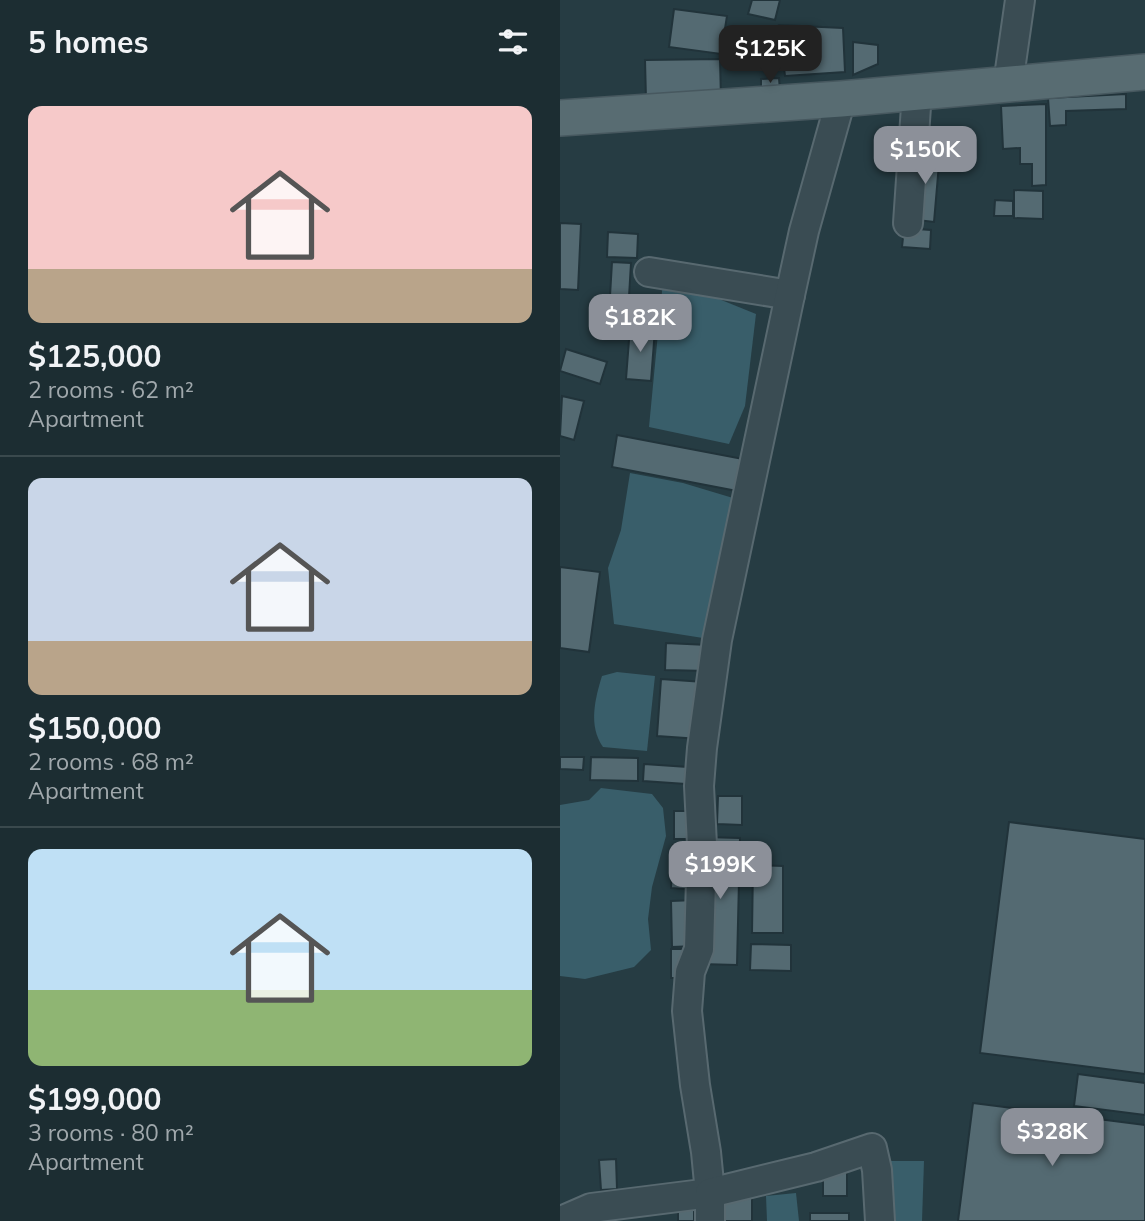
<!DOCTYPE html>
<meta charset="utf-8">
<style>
:root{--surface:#1c2d32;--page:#25353a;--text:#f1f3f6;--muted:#a0a8ac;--line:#3a494d;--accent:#8c9099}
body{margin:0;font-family:Mulish,sans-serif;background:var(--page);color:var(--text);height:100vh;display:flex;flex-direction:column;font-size:26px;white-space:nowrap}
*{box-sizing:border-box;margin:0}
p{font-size:23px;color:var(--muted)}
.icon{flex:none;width:38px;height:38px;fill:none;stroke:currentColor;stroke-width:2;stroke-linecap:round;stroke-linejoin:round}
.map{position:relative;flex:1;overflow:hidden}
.sheet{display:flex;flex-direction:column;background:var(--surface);width:560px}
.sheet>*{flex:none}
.price{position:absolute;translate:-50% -60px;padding:0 16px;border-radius:14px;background:var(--accent);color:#fff;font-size:23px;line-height:46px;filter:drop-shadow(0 2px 4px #0008)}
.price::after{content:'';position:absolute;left:50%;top:42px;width:21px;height:16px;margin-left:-10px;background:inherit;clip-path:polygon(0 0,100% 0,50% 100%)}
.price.selected{background:#222;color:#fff}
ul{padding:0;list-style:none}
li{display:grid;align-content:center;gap:14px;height:371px;padding:0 28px}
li+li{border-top:2px solid var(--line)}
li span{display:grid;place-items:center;height:217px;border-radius:14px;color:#555}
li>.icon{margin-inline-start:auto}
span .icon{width:126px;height:126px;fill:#fffc;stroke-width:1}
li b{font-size:30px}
h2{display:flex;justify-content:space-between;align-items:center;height:84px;padding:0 28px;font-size:30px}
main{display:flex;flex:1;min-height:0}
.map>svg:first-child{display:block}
.water{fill:#395e6a}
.building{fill:#546a72;stroke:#21333a;stroke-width:2}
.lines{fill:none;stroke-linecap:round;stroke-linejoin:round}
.minor-casing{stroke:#586970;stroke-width:32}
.major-casing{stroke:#47585f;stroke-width:38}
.minor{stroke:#3a4c53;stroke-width:28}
.major{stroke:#586c72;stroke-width:35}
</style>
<main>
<section class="sheet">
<h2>5 homes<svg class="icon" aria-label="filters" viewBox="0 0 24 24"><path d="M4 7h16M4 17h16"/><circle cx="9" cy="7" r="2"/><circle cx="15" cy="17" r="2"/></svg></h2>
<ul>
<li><span style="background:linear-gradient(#f6c9c9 75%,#b9a48a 0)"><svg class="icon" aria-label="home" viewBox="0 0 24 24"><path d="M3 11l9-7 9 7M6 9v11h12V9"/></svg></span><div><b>$125,000</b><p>2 rooms · 62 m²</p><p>Apartment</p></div></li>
<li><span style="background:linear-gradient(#c9d6e8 75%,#b9a48a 0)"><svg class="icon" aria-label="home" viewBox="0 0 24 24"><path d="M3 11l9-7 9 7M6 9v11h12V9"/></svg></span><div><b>$150,000</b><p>2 rooms · 68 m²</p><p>Apartment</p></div></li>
<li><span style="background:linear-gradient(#bfe0f5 65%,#8fb573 0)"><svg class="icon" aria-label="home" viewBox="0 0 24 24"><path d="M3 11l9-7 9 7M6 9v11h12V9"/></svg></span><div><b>$199,000</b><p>3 rooms · 80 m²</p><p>Apartment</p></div></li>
</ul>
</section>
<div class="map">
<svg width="585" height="1221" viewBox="0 0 585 1221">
<rect width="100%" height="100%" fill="#263c43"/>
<g class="water">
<path d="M103 281 149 295 196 314 185 406 169 444 89 427Z"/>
<path d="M70 473 123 483 173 498 154 625 143 638 54 624 48 568 61 530Z"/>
<path d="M57 672 95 676 87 751 43 747C28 726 35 699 42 676Z"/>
<path d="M41 788 92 794 103 808 106 836 92 887 88 919 91 950 74 967 25 979 0 976V805L29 800Z"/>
<path d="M327 1161H364L362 1221H331Z"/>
<path d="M236 1193 239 1221H207L206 1196Z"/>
</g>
<g class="building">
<path d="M192 0H220L215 20 188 14Z"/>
<path d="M114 9 167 16 161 54 109 47Z"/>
<path d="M219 25 283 28 285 72 225 76Z"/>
<path d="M293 42 318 45V64L293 75Z"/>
<path d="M160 59 161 99 86 100 85 60Z"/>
<path d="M219 78 220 91 201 92V79Z"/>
<path d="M566 94V109L506 111V125L490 126 488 98Z"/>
<path d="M486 104V185L472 186V164H460V148L443 149 441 106Z"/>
<path d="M355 150 380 152 374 222 349 219Z"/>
<path d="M454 190 483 191V219L454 218Z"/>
<path d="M435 200 453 201V216H434Z"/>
<path d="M0 223 21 224 18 290 0 289Z"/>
<path d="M344 228 371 230 370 249 342 247Z"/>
<path d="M48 232 78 234 77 258 47 257Z"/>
<path d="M52 262 71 263 69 297 50 296Z"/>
<path d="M37 301H61V334H38Z"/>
<path d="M70 327 95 329 91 381 66 379Z"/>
<path d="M6 349 47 362 40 384 0 371Z"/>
<path d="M2 396 24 401 14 440 0 436Z"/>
<path d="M57 435 183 459 177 491 52 467Z"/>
<path d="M0 567 40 572 29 652 0 648Z"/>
<path d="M106 643 148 645 147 671 105 670Z"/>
<path d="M101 679 144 682 140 739 97 736Z"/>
<path d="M0 757H24L23 770 0 769Z"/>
<path d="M31 757 78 758V781L30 780Z"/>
<path d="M84 764 128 767 126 784 83 781Z"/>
<path d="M158 796H182V825L157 824Z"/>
<path d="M114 811H130L129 839H114Z"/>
<path d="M449 822 585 839V1074L420 1053Z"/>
<path d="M144 837 180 838 177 965 140 964Z"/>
<path d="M113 845 140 847 137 890 111 888Z"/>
<path d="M193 865 223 866V933H192Z"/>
<path d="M135 900 136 946 112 947 111 901Z"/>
<path d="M191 944 231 945V971L190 970Z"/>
<rect x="111" y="949" width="16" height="29"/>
<path d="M518 1074 585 1083V1115L514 1106Z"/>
<path d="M413 1103 585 1125V1221H398Z"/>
<path d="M56 1159 57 1189 41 1190 39 1160Z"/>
<rect x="263" y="1169" width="24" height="27"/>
<rect x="154" y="1197" width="38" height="24"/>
<rect x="118" y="1205" width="16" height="16"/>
<rect x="250" y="1213" width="39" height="8"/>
</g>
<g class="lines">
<g class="minor-casing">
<g id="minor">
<path d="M448 84 460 0"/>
<path d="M348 223 357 92"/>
<path d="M89 272 230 295"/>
<path d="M1 1221 31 1208 150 1193 146 1152 135 1085 127 1011 130 972 139 949 142 845 139 786 142 748 157 640 230 295 244 231 281 99"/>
<path d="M150 1221V1193L256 1167 312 1148 317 1170 320 1221"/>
</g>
</g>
<g class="major-casing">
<path id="major" d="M0 118 281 99 585 72"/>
</g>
<use href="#minor" class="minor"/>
<use href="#major" class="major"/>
</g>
</svg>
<b class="price selected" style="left:210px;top:85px">$125K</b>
<b class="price" style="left:365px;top:186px">$150K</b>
<b class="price" style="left:80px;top:354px">$182K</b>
<b class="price" style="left:160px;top:901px">$199K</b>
<b class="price" style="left:492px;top:1168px">$328K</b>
</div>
</main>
